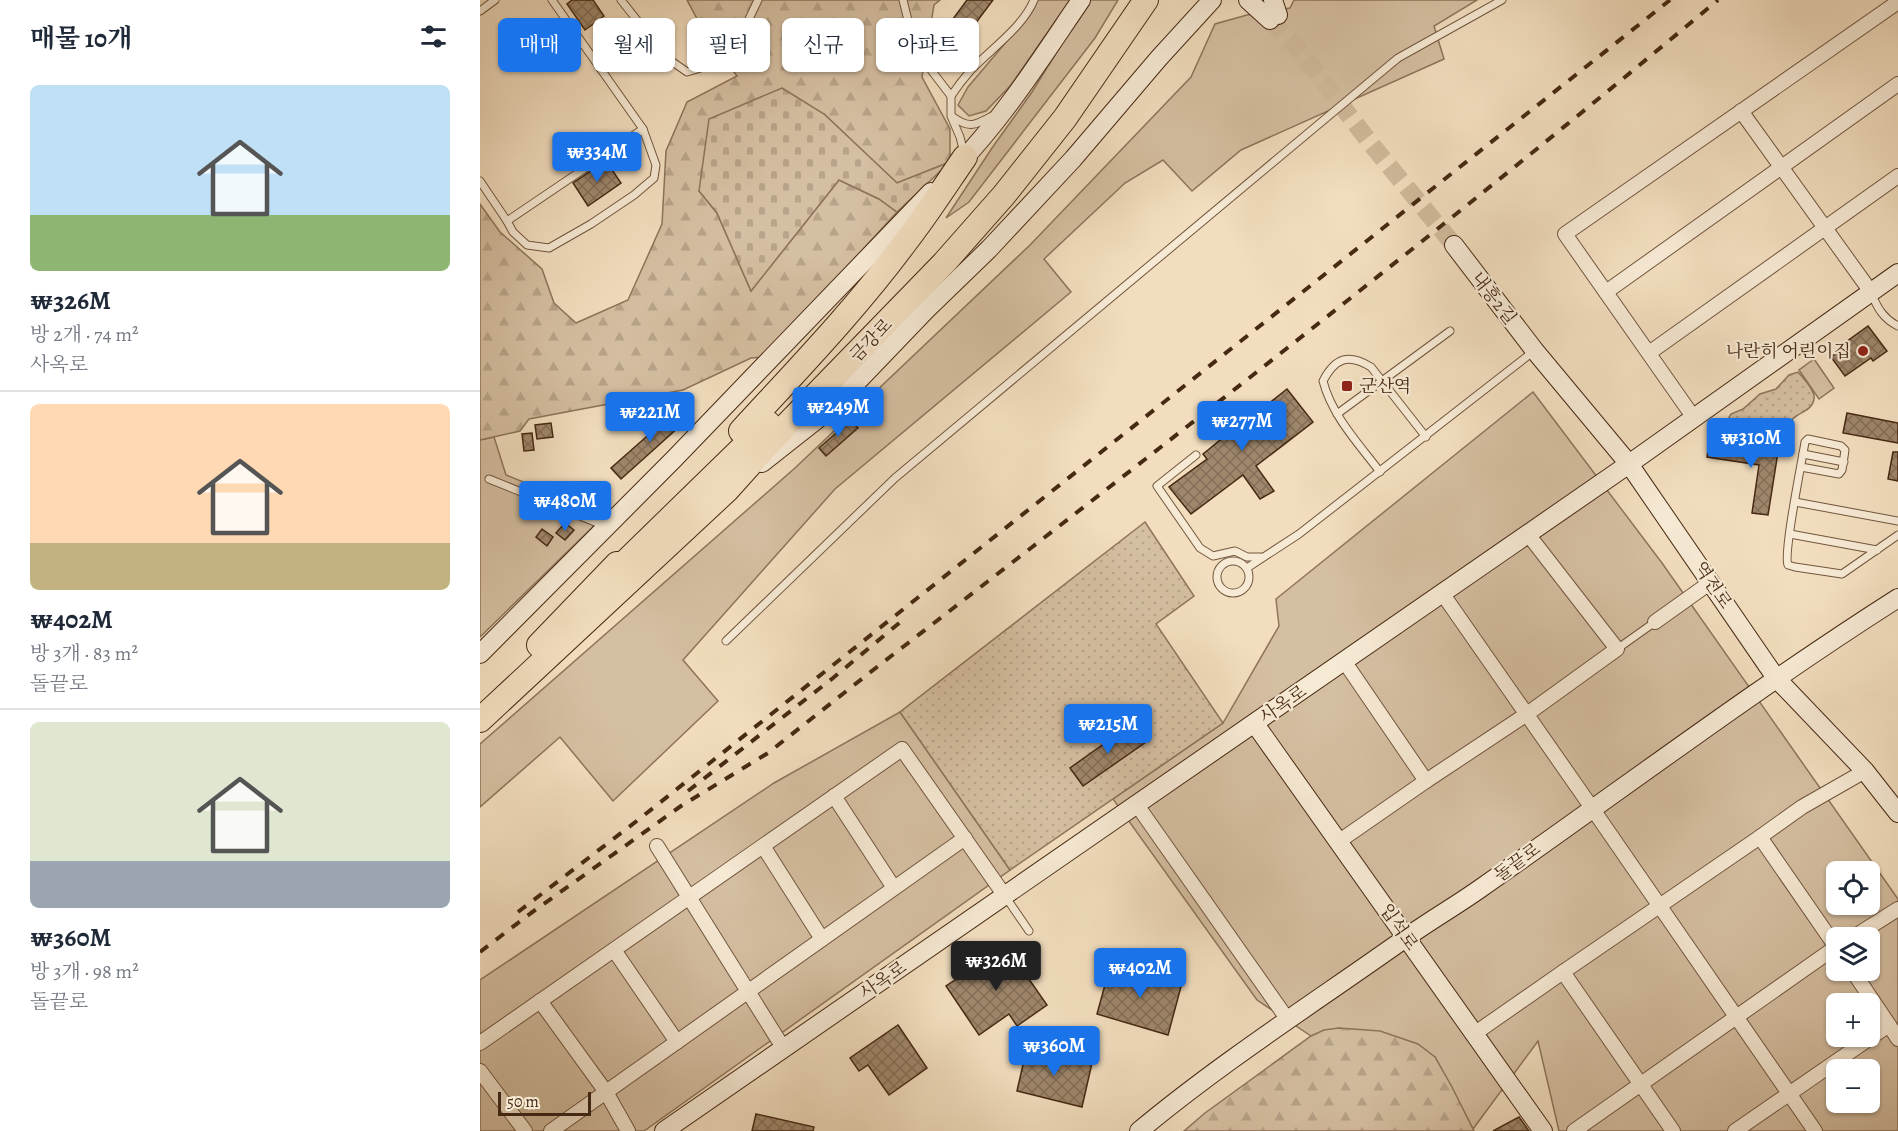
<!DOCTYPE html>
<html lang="ko">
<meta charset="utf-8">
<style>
:root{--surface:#fff;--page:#f2f2f3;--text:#1f2937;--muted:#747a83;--line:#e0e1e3;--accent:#1a73e8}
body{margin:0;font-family:Alegreya,"Noto Serif KR",serif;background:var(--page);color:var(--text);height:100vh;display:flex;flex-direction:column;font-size:22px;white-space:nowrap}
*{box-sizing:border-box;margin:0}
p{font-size:20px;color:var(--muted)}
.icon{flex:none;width:33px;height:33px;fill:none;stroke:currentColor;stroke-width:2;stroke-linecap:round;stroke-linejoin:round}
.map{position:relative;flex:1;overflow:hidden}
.details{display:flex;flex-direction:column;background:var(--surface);width:480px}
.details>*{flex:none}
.guide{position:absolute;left:18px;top:18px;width:570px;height:54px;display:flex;gap:12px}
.controls{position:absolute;left:1346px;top:861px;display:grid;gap:12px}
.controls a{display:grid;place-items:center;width:54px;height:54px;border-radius:9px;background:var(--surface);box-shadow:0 2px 4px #0004;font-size:30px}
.scale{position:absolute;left:18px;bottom:15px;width:93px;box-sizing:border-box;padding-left:6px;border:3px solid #462912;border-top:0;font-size:16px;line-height:21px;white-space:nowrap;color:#462912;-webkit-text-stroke:4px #f7ead5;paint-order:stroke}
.price{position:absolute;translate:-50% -51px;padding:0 14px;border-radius:6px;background:var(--accent);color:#fff;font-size:20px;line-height:39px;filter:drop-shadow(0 2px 3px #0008)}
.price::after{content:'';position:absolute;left:50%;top:36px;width:18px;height:14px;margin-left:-9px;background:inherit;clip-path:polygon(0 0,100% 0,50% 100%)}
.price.on{background:#222;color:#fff}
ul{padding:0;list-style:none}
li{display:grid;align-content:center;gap:12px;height:318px;padding:0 30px}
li+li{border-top:2px solid var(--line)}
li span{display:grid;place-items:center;height:186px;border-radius:9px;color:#555}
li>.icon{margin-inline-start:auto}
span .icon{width:108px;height:108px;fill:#fffc;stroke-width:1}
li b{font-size:26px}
h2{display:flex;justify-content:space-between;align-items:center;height:72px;padding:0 30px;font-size:26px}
.tag{padding:0 21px;border-radius:9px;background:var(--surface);box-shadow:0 2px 4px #0004;font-size:21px;line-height:54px}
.tag.on{background:var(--accent);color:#fff}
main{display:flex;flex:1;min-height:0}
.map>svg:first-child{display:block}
.green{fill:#d5bfa2;stroke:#8e745a;stroke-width:1.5;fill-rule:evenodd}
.forest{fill:url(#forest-firs);stroke:#8e745a;stroke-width:1.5}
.cemetery{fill:url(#cemetery-stones);stroke:#8e745a;stroke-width:1.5}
.park{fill:url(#park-dots);stroke:#8e745a;stroke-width:1.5}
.building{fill:url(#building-cross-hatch);stroke:#462912;stroke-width:1.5}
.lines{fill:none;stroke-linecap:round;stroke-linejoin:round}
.secondary-tunnel{stroke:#d0ba9c;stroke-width:18;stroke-dasharray:18 9;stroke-linecap:butt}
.lane-casing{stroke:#71563d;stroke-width:9}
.street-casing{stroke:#71563d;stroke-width:16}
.secondary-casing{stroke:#462912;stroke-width:20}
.highway-casing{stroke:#462912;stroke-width:26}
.lane{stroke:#f7ead5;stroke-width:7}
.street{stroke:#f7ead5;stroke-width:14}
.secondary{stroke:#f7ead5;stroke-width:18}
.highway{stroke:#f2debf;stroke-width:24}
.rail{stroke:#462912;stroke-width:4;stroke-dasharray:10 10;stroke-linecap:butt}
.poi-dot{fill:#8f2418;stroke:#f7ead5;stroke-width:2}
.labels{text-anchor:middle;stroke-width:4.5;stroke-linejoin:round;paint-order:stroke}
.street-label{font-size:18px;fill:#462912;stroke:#f7ead5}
.poi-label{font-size:18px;fill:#462912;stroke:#f7ead5;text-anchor:end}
</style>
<main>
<section class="details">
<h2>매물 10개<svg class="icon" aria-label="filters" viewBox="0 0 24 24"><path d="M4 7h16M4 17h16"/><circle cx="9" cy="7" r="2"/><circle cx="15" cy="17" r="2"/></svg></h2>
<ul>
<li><span style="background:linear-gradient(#bfe0f5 70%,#8fb573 0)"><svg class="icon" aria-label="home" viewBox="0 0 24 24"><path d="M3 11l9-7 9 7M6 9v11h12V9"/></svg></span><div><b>₩326M</b><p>방 2개 · 74 m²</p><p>사옥로</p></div></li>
<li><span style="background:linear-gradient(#ffd9b3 75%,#c2b280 0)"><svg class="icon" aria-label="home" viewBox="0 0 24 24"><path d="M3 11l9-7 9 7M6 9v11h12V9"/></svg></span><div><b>₩402M</b><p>방 3개 · 83 m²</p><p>돌끝로</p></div></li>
<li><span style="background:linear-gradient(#dfe7d0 75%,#9aa5b1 0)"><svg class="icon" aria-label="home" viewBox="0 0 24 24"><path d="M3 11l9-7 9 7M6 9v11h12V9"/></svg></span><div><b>₩360M</b><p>방 3개 · 98 m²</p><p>돌끝로</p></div></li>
</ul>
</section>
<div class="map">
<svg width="1418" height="1131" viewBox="0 0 1418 1131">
<defs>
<pattern id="forest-firs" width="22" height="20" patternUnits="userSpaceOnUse" patternTransform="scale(1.5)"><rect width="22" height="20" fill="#d5bfa2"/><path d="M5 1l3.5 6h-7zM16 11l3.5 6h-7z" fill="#b8a48a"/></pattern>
<pattern id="cemetery-stones" width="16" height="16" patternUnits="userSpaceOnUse" patternTransform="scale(1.5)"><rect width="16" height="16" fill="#d5bfa2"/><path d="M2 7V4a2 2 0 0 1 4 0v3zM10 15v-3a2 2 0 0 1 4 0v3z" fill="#b8a48a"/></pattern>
<pattern id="park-dots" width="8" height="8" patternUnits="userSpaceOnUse" patternTransform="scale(1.5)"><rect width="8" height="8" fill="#d5bfa2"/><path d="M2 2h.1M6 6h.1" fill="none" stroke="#b8a48a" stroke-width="1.8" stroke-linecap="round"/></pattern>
<pattern id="building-cross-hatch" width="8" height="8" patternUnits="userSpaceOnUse" patternTransform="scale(1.5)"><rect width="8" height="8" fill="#9f876c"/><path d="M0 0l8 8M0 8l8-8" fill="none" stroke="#836e57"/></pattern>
</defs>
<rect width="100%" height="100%" fill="#f2debf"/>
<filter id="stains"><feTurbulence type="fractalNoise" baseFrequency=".00333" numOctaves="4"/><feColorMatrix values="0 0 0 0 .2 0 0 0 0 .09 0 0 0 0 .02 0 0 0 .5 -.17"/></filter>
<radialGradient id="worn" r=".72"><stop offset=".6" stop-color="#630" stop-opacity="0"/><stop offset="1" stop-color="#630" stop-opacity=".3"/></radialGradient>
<g class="green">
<path d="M556 0H590L531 85 506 111 489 116 478 105 488 87 550 14Z"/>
<path d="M609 0H638L615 38 489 202 466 218 512 148 552 92Z"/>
<path d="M814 0H997L954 26 964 59 761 150 712 191 683 160 645 183 564 259 591 292 355 489 203 660 238 701 133 801 80 737 0 807V744L315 468 550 245 711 77 735 24 767 15 810 8Z"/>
<path d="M1334 359 1354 388 1339 399 1319 370Z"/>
<path d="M1053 392 1182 563 1418 899V1131H1079L1058 1041 993 1129 955 1057 859 1028 831 1036 777 1000 633 799 743 723 799 626 796 599ZM1356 872H1389V904H1356ZM1356 938H1389V970H1356ZM1356 1004H1389V1036H1356ZM1356 1070H1389V1102H1356Z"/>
<path d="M14 437 26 475 125 515 0 637V440Z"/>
<path d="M420 712 530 870 164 1131H0V980L294 783Z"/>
</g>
<g class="forest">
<path d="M207 0H460L454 5 442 77 470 129V162L417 183 344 114 219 191 237 213 271 291 359 180 399 199 417 212 285 357 271 358 203 390 49 419 40 431 0 440V204L20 232 62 269 74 303 96 323 148 300 182 224 186 151 207 102 257 76 223 30Z"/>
<path d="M859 1028 900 1031 938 1044 955 1057 972 1087 994 1131H704L725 1113 831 1036 844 1030Z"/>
</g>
<path class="cemetery" d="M302 88 344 114 417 183 470 162 417 212 399 199 359 180 271 291 237 213 219 191 229 119Z"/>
<g class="park">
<path d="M1318 372C1323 378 1336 391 1334 399 1333 408 1324 411 1318 415 1310 420 1304 428 1296 432 1285 439 1262 433 1251 428L1247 421 1251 414 1263 409 1280 394 1296 389 1309 375Z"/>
<path d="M665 522 714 596 676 624 743 723 530 870 420 712Z"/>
</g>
<g class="building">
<path d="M92 0H113L124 16 105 30 87 4Z"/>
<path d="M487 0H513L477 48 461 35Z"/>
<path d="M126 161 141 183 108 206 93 183Z"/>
<path d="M1388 326 1407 351 1393 361 1391 358 1365 376 1351 357 1361 350 1359 347Z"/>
<path d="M807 389 833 422 776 466 794 491 780 499 763 475 711 514 689 487 727 459 723 454 740 440 726 421 739 410 753 430 770 420 769 419Z"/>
<path d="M200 407 209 418 141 479 131 468Z"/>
<path d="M1367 413 1418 423V443L1363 433Z"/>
<path d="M371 420 378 428 346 456 339 448Z"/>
<path d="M71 423 73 437 57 439 55 425Z"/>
<path d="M52 433 54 450 44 451 42 434Z"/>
<path d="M1229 441 1298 452 1288 515 1272 513 1279 465 1227 457Z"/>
<path d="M1413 452H1418V481L1408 479Z"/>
<path d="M85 523 94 530 85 540 76 533Z"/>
<path d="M62 529 73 537 67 546 56 537Z"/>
<path d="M653 723 666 742 603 786 590 768Z"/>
<path d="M526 946 567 1005 537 1026 529 1014 499 1035 466 986Z"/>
<path d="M631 963 702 983 688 1035 617 1014Z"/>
<path d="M418 1025 447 1068 409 1095 388 1065 379 1071 370 1058Z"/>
<path d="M547 1047 612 1063 602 1107 537 1091Z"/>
<path d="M276 1114 334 1127 333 1131H272Z"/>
<path d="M1039 1117 1049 1131H1013Z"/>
</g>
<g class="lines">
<path class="secondary-tunnel" d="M790 20 816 46 891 144 974 245"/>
<g class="lane-casing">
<g id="lane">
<path d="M141 0 187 58 207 72 231 65 260 38 278 0"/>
<path d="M423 0 435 49 471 96V116L480 137 484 153"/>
<path d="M0 11 15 0"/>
<path d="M471 96C477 87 484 78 491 70 511 49 543 27 554 0"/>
<path d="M473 117C489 129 496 125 512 116"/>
<path d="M0 181 27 221 33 232 47 245 69 248 111 224 154 195 174 178 176 165 163 129 72 0"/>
<path d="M27 221 163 129"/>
<path d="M1392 295C1398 309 1404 319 1418 326"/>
<path d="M857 414 970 331"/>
<path d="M1323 454 1364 462"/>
<path d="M716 455 677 486 720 548 733 556 755 551 767 557H781"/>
<path d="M1321 467 1359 474 1362 470 1365 450 1361 446 1328 439 1325 442C1322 461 1303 554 1308 565L1315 567 1362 574 1418 535"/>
<path d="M900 472C879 444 852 416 843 381 855 358 868 353 891 367L946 437"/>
<path d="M9 479 125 526"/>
<path d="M1315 502 1418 521"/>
<path d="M1310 534 1397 550"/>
<circle cx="753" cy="577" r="16"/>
<path d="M767 568 819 534 1054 351"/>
<path d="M246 641 415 478 918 58 1022 0"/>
<path d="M1137 649 1175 622"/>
<path d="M525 896 549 931"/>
</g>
</g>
<g class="street-casing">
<g id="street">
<path d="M1261 111 1391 292"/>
<path d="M1126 292 1418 84"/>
<path d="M1169 353 1418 176"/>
<path d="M1214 418 1085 234 1418 2"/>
<path d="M962 593 1112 808 1335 1131"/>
<path d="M1175 622 1231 582"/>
<path d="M864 661 946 781 1047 714 1137 649 1047 533"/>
<path d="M354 796 414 888"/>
<path d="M657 805 808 1020"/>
<path d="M1280 837 1322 807 1385 771"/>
<path d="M858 842 946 781"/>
<path d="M177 846 304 1049"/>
<path d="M283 846 342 939"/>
<path d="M1372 938 1418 909"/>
<path d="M134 950 197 1042"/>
<path d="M60 1001 126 1092 148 1131"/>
<path d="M1409 1025 1418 1039"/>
<path d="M994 1034 1083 972"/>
<path d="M0 1043 422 749 525 896"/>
<path d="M0 1071 45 1131"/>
<path d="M71 1131 485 838"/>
<path d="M1094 1131 1356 947"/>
<path d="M1193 1131 1083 972 1280 837 1356 947"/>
<path d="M1255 1131 1409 1025 1372 970"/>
</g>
</g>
<g class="secondary-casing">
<g id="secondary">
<path d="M768 0 790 20"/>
<path d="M793 0 798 15"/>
<path d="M477 166C525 116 562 57 601 0"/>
<path d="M974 245 1055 351 1149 464 1296 678 1385 771 1418 813"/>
<path d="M282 463 353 407 446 310 509 249 593 159 679 58 732 0"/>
<path d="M0 654 194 459 451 192"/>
<path d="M775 724 1063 1131"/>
<path d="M184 1131 1149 464 1418 273"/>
<path d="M659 1131C743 1061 837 1001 927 937 951 920 977 905 1001 888 1140 791 1275 689 1418 598"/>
</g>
</g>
<g class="highway-casing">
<g id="highway">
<path d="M261 431C317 370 375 310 424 244 446 216 465 186 485 157"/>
<path d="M128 579 288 423"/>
<path d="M59 645 137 564"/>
<path d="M0 720 247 490 292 440 464 263 524 195 585 118 666 0"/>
</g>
</g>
<use href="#lane" class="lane"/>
<use href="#street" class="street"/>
<use href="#secondary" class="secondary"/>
<use href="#highway" class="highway"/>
<g class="rail">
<path d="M208 791 353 678 424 619"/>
<path d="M38 912 158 820 1190 0"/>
<path d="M0 952 51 913 201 806 288 753 388 674C674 453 960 232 1238 0"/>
</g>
</g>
<g class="poi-dot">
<circle cx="1383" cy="351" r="6"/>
<rect x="861" y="380" width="12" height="12" rx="3"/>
</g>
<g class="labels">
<g class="street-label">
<text transform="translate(1014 298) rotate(52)" y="6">내흥2길</text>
<text transform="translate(391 340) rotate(-46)" y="6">금강로</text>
<text transform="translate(1233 585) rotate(56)" y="6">역전로</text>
<text transform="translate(803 704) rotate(-35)" y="6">사옥로</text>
<text transform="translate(1037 862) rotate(-36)" y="6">돌끝로</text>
<text transform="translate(919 927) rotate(55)" y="6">입석로</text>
<text transform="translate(403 980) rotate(-35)" y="6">사옥로</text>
</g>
<g class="poi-label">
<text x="1371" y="357">나란히 어린이집</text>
<text x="879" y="392" text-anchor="start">군산역</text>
</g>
</g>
<rect width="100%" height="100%" filter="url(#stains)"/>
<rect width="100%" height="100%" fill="url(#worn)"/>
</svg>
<div class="controls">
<a><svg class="icon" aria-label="locate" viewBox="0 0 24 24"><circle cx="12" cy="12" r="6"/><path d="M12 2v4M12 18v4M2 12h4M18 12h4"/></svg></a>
<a><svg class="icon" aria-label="layers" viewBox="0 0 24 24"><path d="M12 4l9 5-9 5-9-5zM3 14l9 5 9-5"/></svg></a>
<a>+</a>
<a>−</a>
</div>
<div class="scale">50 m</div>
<b class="price" style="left:117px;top:183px">₩334M</b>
<b class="price" style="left:358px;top:438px">₩249M</b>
<b class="price" style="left:170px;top:443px">₩221M</b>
<b class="price" style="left:762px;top:452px">₩277M</b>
<b class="price" style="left:1271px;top:469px">₩310M</b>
<b class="price" style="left:85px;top:532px">₩480M</b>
<b class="price" style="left:628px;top:755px">₩215M</b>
<b class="price on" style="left:516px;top:992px">₩326M</b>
<b class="price" style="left:660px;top:999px">₩402M</b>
<b class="price" style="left:574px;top:1077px">₩360M</b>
<div class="guide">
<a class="tag on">매매</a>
<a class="tag">월세</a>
<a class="tag">필터</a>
<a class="tag">신규</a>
<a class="tag">아파트</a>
</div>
</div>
</main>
